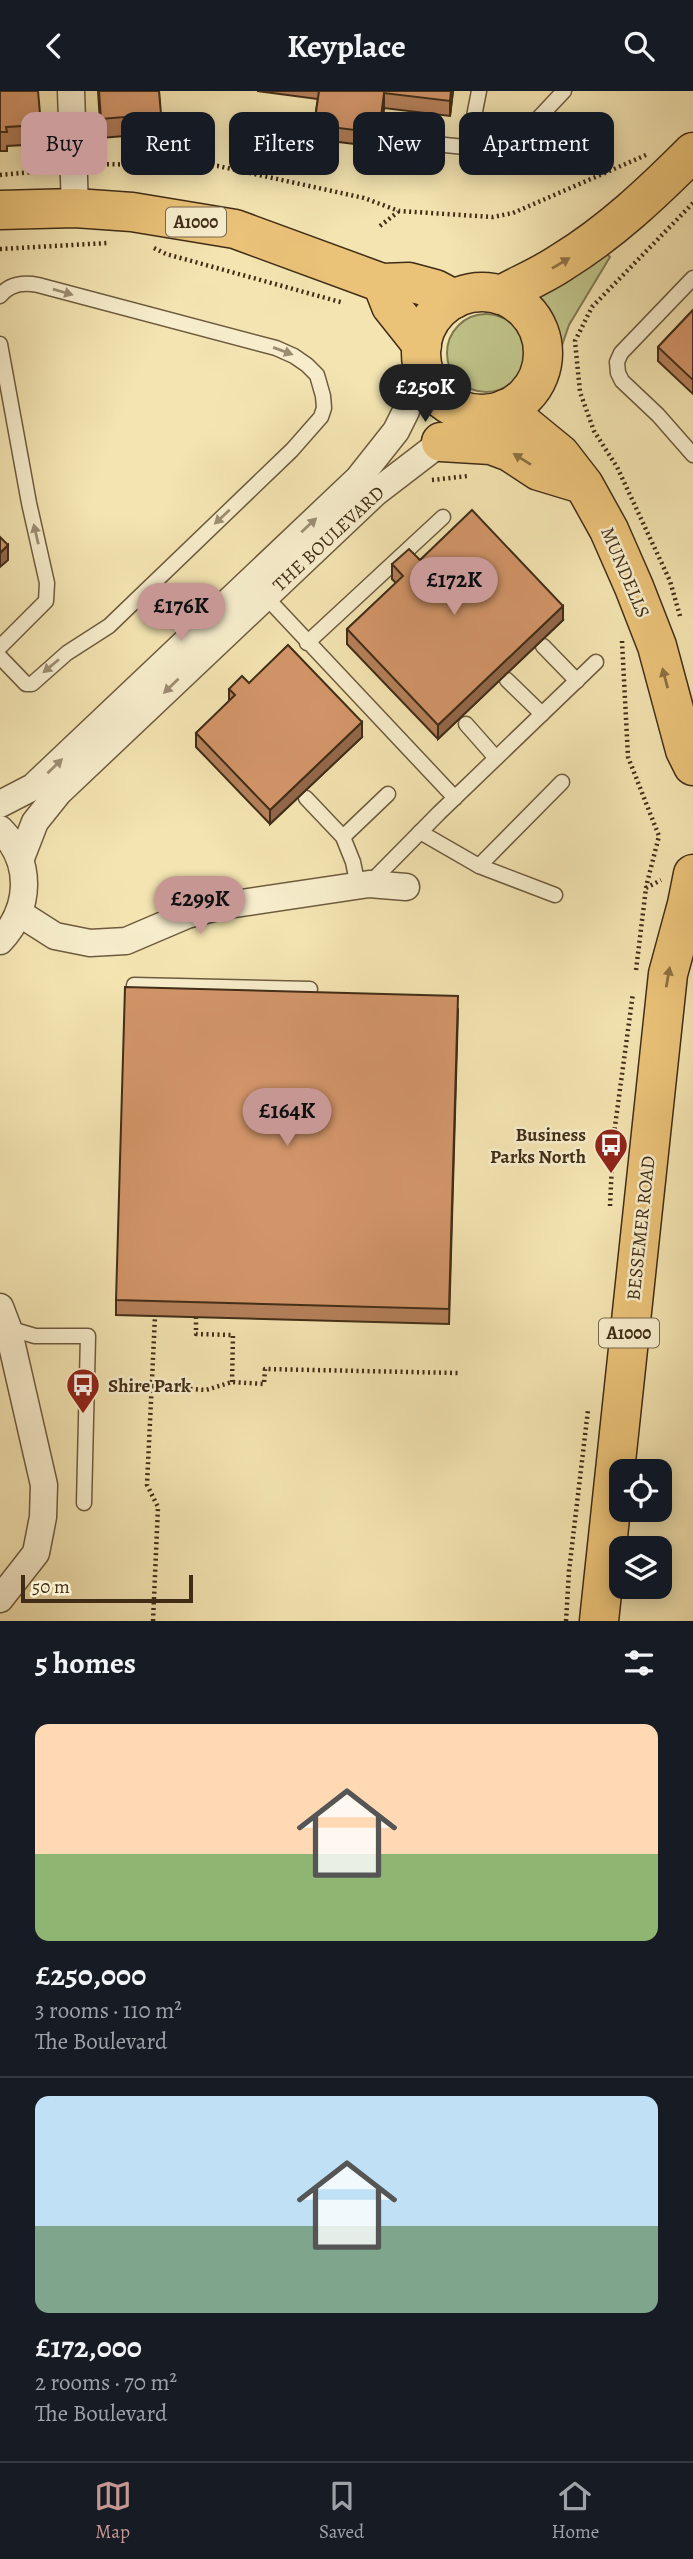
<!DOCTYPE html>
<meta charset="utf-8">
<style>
:root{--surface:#171b24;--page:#242831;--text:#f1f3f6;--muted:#9ea1a6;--line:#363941;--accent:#c59692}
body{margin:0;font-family:Alegreya,serif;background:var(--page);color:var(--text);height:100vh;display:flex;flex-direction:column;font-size:26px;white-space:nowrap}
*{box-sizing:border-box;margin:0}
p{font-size:23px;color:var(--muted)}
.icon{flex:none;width:38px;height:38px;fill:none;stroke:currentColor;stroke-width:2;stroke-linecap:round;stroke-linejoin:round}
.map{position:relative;height:1530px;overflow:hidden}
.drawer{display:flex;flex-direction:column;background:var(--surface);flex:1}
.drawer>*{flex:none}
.hud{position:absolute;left:21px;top:21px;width:651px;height:63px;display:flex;gap:14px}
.fabs{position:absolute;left:609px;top:1368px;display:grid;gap:14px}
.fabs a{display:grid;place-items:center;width:63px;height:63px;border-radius:14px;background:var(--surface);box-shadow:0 4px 18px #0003;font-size:35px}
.scale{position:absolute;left:21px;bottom:18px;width:172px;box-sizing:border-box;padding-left:7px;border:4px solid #412d17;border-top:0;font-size:19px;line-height:24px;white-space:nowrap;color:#412d17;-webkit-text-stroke:5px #f7edcc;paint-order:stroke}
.price{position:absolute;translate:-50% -60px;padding:0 16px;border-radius:24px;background:var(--accent);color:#111;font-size:23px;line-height:46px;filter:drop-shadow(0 2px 4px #0008)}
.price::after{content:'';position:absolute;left:50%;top:42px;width:21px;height:16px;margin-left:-10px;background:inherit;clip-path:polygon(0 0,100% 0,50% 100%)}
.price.on{background:#222;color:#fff}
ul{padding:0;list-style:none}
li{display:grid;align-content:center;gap:14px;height:371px;padding:0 35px}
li+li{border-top:2px solid var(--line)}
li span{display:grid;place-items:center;height:217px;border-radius:14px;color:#555}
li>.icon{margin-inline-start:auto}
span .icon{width:126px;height:126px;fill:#fffc;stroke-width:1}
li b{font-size:30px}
h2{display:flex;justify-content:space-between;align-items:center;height:84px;padding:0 35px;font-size:30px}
.tag{padding:0 24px;border-radius:14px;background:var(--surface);box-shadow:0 4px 18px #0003;font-size:24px;line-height:63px}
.tag.on{background:var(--accent);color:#111}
header{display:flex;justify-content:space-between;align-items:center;height:91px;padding:0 35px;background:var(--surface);font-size:32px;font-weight:700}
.dock{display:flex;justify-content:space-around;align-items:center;height:98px;border-top:2px solid var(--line);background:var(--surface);font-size:19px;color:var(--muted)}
.dock a{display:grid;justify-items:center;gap:4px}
.dock .on{color:var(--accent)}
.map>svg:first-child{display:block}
.green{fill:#bfc389;stroke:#807850;stroke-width:2}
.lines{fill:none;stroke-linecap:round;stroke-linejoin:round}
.service-casing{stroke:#6e5b3e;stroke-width:17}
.minor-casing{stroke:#6e5b3e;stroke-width:29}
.primary-casing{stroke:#412d17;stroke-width:41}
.path{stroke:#412d17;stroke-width:4.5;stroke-dasharray:2 3.5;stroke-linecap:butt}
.service{stroke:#f7edcc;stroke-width:14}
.minor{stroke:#f7edcc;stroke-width:26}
.primary{stroke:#eac278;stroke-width:38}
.wall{fill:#b5805a;stroke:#412d17;stroke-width:2}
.shaded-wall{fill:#93684a;stroke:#412d17;stroke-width:2}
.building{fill:#d29569;stroke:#412d17;stroke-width:2}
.oneway{fill:#8d7043}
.oneway2{fill:#9c8d72}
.labels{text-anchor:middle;stroke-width:5;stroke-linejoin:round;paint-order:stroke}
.shield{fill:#f7edcc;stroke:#78674d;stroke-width:2}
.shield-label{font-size:18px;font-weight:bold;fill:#412d17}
.street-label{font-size:19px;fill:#412d17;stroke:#f7edcc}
.poi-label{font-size:19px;font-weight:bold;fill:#412d17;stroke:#f7edcc;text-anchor:end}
</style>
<header><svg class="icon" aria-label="back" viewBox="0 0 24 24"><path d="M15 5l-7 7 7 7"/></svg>Keyplace<svg class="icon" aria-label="search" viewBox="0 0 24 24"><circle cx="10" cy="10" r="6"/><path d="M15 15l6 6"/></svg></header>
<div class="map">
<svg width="693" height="1530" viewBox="0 0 693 1530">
<rect width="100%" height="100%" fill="#f3e4b1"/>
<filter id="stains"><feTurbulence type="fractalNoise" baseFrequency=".00286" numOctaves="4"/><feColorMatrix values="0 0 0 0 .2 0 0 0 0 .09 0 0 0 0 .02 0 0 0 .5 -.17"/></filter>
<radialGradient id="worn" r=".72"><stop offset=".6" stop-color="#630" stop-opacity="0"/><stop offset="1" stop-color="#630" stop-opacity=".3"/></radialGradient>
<g class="green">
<path d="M606 162 610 166 569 234 559 263 557 241 539 205Z"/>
<circle cx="486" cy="262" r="39"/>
</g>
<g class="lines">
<g class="service-casing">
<g id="service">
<path d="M395 49 485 58 534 32 564 0"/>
<path d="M468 56 479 0"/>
<path d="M693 187 621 262 617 271 618 282 622 290 658 324 693 364"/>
<path d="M0 205C9 193 24 191 38 194L276 257 294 265 307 274 317 284 323 305 324 317 321 326 292 359 109 535 67 562 32 593H26L0 566"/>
<path d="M0 253 29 412 47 492 46 510 0 556"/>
<path d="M265 505 455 707"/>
<path d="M307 552 443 426"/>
<path d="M543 555 577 590"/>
<path d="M507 589 542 623"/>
<path d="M466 633 496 667"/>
<path d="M306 707 343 746 353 771 358 795"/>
<path d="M420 741 479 775 555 804"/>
<path d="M343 746 388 703"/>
<path d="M479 775 562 691"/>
<path d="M369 793 439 722 596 571"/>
<path d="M134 894 310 898"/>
<path d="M8 1237 35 1245H88L84 1412"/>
</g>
</g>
<g class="minor-casing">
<g id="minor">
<path d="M71 0 75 117"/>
<path d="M0 713 33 696 358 388 396 340 406 320 411 301 424 281"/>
<path d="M0 738C33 771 31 817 0 850"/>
<path d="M21 767 35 731 59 701 375 402 478 323"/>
<path d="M19 822 55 845 90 852 126 850 187 824 221 815 369 793 406 796"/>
<path d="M0 1216 8 1237 44 1394 43 1426 36 1462 0 1508"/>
</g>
</g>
<g class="primary-casing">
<g id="primary">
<path d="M0 119 75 117 132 121 235 138 382 192 409 191 435 198 454 208"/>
<path d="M382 192 391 215 422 254"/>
<circle cx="482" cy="262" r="61"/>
<path d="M501 204C521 193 543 184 562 171 611 141 653 101 693 61"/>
<path d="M505 318 560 363 584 394 609 439 634 496 657 555 685 659 693 675"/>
<path d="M441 351 491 354 510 361 539 380 582 393"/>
<path d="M599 1530 668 883 687 813 693 783"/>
</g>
</g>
<g class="path">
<path d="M96 73 218 75 364 107 399 120 493 126 513 122 646 64"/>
<path d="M0 84 53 79"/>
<path d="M380 135 398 121"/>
<path d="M154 157 166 163 344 212"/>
<path d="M0 158 108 152"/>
<path d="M432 389 468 385"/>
<path d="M680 525 670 490 617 376 594 340 580 301 575 250 592 216 693 112"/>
<path d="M622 550 628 666 659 745 646 796"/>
<path d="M636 879 646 797 661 789"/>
<path d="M610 1115 613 1050 633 902"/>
<path d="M196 1226V1243L233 1244 232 1291"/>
<path d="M152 1295 206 1299 232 1291 264 1293 265 1278 458 1282"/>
<path d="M153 1530 158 1416 147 1394 155 1225"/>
<path d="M566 1530 569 1480 588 1319"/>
</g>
<use href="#service" class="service"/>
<use href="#minor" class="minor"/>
<use href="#primary" class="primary"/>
</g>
<g class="wall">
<path d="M0 0 41 34V53L7 55V60H0Z"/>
<path d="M98 0H159L161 42 101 47Z"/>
<path d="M257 0H453L450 25 384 17 379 56 314 48V34L318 8Z"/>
<path d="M693 219V303L658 270V256Z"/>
<path d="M420 469 563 529 438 648 347 553V538L396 492 392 488V473Z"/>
<path d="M249 592 362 646 270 733 196 656V642L229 611V598Z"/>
<path d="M458 919 449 1233 116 1224V1209Z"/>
</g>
<g class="shaded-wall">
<path d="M451 0H453L450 25V10Z"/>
<path d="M384 2V17L379 56V42Z"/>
<path d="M8 454V469L0 476V462Z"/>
<path d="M563 515V529L438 648V634Z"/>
<path d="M362 631V646L270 733V719Z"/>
</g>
<g class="building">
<path d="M0 0H38L41 34 6 36 7 41H0Z"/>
<path d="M99 0H159L161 23 101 28Z"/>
<path d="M319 0H451L450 10 384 2 379 42 314 34Z"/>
<path d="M693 219V289L658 256Z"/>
<path d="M472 419 563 515 438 634 347 538 403 485 392 473 409 458 420 469Z"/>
<path d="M0 446 8 454 0 462Z"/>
<path d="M288 554 362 631 270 719 196 642 235 604 229 598 242 585 249 592Z"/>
<path d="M125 896 458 905 449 1218 116 1209Z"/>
</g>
<defs><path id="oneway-solid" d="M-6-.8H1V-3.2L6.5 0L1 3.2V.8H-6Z" transform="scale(1.75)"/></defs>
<g class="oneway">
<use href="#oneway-solid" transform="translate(561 172) rotate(-31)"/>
<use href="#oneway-solid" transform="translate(522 368) rotate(-148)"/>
<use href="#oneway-solid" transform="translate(665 587) rotate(-105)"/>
<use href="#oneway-solid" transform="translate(668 886) rotate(-80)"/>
</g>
<g class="oneway2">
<use href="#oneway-solid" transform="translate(63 201) rotate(16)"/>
<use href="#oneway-solid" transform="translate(283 260) rotate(20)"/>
<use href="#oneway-solid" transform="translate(222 426) rotate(137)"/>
<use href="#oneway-solid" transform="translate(309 434) rotate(-43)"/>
<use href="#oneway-solid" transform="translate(36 443) rotate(-103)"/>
<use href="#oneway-solid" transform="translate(51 575) rotate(140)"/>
<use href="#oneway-solid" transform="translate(171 595) rotate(136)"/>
<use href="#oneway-solid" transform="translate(55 675) rotate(-44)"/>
</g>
<defs>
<g id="bus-pin" transform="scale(1.75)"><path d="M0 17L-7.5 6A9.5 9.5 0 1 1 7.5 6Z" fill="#8f2418" stroke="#f7edcc"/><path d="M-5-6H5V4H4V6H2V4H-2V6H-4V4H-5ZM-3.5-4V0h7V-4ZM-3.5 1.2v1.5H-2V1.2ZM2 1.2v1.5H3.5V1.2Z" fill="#fff"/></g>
</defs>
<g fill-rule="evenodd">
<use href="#bus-pin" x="611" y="1054"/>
<use href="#bus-pin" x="83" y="1294"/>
</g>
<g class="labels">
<g class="shield">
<rect x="166" y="116.5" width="60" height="29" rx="5"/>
<rect x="599" y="1227.5" width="60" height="29" rx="5"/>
</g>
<g class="shield-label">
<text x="196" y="137">A1000</text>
<text x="629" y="1248">A1000</text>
</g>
<g class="street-label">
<text transform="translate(328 447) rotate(-43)" y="7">THE BOULEVARD</text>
<text transform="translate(626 481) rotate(67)" y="7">MUNDELLS</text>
<text transform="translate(640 1137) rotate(-84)" y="7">BESSEMER ROAD</text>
</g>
<g class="poi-label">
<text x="586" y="1050">Business<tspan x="586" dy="22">Parks North</tspan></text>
<text x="108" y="1301" text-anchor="start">Shire Park</text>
</g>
</g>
<rect width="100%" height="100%" filter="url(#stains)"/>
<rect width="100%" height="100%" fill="url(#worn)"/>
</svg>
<div class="fabs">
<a><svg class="icon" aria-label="locate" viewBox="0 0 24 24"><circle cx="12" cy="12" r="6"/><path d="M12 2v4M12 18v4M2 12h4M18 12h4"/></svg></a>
<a><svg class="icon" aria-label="layers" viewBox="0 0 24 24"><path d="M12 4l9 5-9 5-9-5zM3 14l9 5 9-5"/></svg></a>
</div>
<div class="scale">50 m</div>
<b class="price on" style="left:425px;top:333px">£250K</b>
<b class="price" style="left:454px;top:526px">£172K</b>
<b class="price" style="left:181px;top:552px">£176K</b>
<b class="price" style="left:200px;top:845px">£299K</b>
<b class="price" style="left:287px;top:1057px">£164K</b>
<div class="hud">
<a class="tag on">Buy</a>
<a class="tag">Rent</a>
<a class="tag">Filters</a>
<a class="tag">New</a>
<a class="tag">Apartment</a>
</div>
</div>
<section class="drawer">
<h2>5 homes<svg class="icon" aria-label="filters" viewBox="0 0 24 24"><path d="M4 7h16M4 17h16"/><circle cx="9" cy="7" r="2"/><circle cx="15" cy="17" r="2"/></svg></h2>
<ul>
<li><span style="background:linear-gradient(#ffd9b3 60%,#8fb573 0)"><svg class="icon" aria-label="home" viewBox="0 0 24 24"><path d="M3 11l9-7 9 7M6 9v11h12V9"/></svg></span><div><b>£250,000</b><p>3 rooms · 110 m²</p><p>The Boulevard</p></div></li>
<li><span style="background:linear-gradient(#bfe0f5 60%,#7fa58c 0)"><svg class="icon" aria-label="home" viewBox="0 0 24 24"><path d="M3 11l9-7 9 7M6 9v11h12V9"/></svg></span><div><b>£172,000</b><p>2 rooms · 70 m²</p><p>The Boulevard</p></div></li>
</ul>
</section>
<nav class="dock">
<a class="on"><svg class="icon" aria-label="map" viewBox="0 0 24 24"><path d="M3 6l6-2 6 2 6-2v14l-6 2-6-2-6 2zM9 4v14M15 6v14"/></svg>Map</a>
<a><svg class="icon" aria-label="saved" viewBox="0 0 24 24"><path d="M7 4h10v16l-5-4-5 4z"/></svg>Saved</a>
<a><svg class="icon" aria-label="home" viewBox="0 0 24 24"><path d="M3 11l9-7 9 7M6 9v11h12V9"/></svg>Home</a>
</nav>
